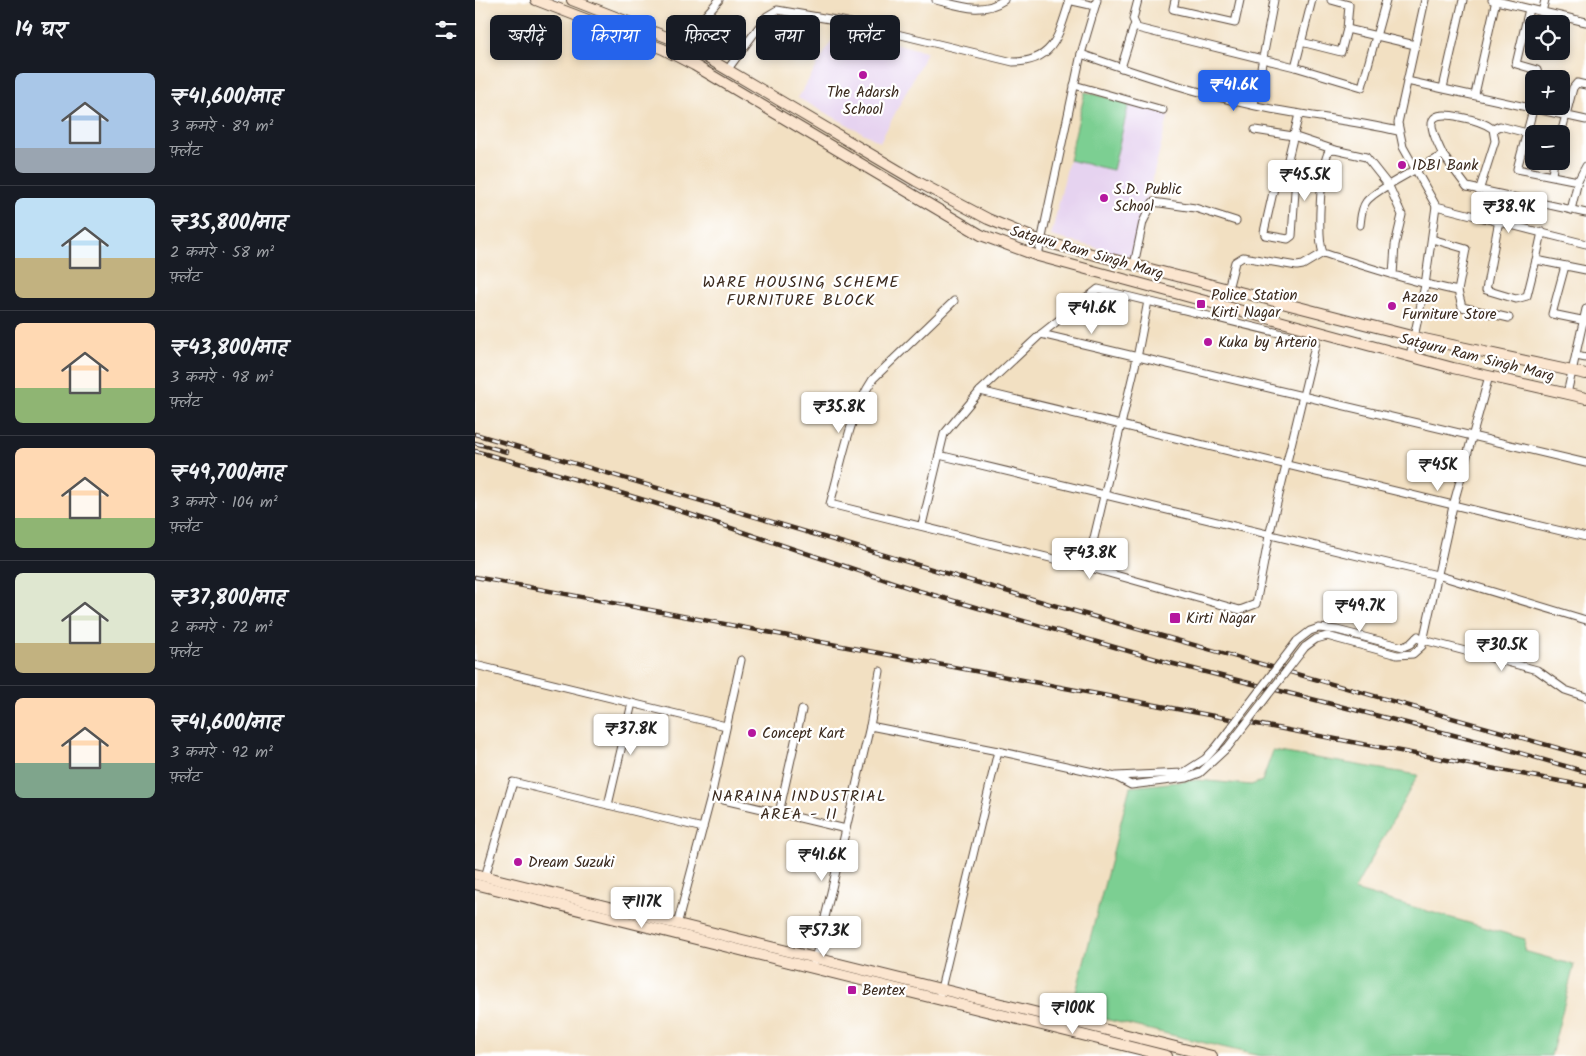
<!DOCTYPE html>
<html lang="hi">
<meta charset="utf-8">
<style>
:root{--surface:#171b24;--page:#20242c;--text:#f1f3f6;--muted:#9ea1a6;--line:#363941;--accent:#2563eb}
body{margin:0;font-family:Kalam,"Playpen Sans Deva",sans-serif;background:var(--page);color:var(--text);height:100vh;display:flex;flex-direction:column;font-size:19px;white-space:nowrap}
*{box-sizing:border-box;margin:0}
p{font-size:16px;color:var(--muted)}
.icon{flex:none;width:28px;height:28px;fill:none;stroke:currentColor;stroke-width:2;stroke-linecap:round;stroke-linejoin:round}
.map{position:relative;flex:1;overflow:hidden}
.panel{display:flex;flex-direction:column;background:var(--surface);width:475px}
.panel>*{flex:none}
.guide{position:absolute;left:15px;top:15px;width:475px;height:45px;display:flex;gap:10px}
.buttons{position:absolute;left:1050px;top:15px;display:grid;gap:10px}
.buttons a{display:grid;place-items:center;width:45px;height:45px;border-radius:8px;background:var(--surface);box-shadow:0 2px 8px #0003;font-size:25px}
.price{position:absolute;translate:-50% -42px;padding:0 11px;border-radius:5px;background:#fff;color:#222;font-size:16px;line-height:32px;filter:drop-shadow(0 1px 2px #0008)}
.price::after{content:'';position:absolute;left:50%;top:30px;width:15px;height:11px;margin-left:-8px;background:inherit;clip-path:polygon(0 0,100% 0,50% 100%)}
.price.on{background:var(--accent);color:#fff}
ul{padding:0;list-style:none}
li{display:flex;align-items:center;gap:15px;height:125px;padding:0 15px}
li+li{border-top:1px solid var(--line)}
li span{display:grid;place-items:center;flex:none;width:140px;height:100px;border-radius:8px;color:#555}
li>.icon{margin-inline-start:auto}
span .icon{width:60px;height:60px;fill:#fffc;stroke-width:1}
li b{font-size:21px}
h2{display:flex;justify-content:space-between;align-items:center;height:60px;padding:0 15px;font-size:21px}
.tag{padding:0 18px;border-radius:8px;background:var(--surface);box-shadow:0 2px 8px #0003;font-size:18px;line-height:45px}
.tag.on{background:var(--accent);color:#fff}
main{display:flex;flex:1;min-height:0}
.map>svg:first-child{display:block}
.built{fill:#e6d3f0}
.green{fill:#7bcf92;stroke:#5b7c58}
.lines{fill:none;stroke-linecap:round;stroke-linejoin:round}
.minor-casing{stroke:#564537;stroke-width:9}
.secondary-casing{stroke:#564537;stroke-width:12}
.minor{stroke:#fff;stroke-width:7}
.secondary{stroke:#fbe5cf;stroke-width:10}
.rail-casing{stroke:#3b2a1e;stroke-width:4.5}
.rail{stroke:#fff;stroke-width:2.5;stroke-dasharray:8;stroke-linecap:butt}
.minor-bridge-casing{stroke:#564537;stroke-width:9;stroke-linecap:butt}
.minor-bridge{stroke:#fff;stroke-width:7}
.poi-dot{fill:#b5179e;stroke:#fff;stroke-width:2}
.labels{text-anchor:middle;stroke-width:4.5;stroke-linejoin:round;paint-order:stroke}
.poi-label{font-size:15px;fill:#3b2a1e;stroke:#fff;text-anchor:start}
.street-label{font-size:15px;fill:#3b2a1e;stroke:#fff}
.neighbourhood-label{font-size:16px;letter-spacing:1px;fill:#3b2a1e;stroke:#fff}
</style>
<main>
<section class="panel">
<h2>14 घर<svg class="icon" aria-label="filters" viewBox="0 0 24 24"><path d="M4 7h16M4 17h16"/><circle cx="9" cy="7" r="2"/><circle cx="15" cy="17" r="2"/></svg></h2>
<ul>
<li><span style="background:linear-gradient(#a9c7e8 75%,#9aa5b1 0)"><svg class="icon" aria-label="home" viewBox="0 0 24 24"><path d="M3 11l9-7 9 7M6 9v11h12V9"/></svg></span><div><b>₹41,600/माह</b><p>3 कमरे · 89 m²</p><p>फ़्लैट</p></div></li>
<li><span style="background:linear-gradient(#bfe0f5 60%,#c2b280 0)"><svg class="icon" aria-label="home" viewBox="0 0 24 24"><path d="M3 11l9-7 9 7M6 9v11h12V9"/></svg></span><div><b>₹35,800/माह</b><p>2 कमरे · 58 m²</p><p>फ़्लैट</p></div></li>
<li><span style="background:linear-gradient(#ffd9b3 65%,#8fb573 0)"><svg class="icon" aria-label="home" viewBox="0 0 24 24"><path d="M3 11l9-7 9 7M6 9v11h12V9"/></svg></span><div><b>₹43,800/माह</b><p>3 कमरे · 98 m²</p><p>फ़्लैट</p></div></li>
<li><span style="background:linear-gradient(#ffd9b3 70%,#8fb573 0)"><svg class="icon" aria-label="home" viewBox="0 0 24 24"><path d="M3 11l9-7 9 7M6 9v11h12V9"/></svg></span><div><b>₹49,700/माह</b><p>3 कमरे · 104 m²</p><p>फ़्लैट</p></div></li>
<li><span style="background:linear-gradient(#dfe7d0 70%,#c2b280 0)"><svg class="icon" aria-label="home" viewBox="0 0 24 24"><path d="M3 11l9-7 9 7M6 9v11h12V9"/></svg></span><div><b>₹37,800/माह</b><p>2 कमरे · 72 m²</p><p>फ़्लैट</p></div></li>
<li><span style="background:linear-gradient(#ffd9b3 65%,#7fa58c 0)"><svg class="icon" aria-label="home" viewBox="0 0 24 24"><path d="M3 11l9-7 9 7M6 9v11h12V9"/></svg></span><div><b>₹41,600/माह</b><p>3 कमरे · 92 m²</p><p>फ़्लैट</p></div></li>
</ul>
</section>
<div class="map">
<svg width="1111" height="1056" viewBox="0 0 1111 1056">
<rect width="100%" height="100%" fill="#fff"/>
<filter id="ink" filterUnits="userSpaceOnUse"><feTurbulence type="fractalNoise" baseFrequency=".02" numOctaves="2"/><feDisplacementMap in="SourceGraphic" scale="10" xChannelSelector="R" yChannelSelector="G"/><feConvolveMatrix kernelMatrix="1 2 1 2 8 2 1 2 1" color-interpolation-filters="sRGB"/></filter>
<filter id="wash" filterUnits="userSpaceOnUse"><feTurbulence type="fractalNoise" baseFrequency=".0096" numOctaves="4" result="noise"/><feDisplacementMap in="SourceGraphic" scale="20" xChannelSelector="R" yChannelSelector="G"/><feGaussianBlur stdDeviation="1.12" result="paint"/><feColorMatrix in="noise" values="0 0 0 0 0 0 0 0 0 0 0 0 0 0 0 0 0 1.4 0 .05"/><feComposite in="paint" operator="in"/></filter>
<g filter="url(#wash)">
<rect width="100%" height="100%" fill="#f2e0c2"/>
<g class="built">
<path d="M364 28 452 52 405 142 323 98Z"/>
<path d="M610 92 694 114 657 257 576 236Z"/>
</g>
<g class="green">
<path d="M610 92 654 103 638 170 594 160Z"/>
<path d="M798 751 943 775 879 890 1050 939 1049 951 1099 965 1076 1056H785L596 1011 655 787 722 780 776 785 787 781Z"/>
</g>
</g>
<g filter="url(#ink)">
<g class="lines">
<g class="minor-casing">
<g id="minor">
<path d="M461 0C485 6 507 15 529 0"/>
<path d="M593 0 620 6"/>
<path d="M663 0 658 19 662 28 820 67 887 87 911 0"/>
<path d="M700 0 698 9 760 23 765 0"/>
<path d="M1017 0 1111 22"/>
<path d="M1054 9 1041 64 1062 70 1064 79"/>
<path d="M1067 12 1070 0"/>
<path d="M872 29 940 45"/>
<path d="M826 42 866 52 872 29 874 5 856 0"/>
<path d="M197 53 244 0"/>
<path d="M606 54C664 74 721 93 781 106 828 116 876 120 923 131"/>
<path d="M820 67 837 0"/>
<path d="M646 68 659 26"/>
<path d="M253 69 292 16 302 10 372 22 538 62C580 62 584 33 595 0"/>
<path d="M932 81 1111 120"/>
<path d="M599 85 688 110"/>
<path d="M968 88 988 0"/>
<path d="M1000 94 1021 0"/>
<path d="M779 105 799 0"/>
<path d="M1059 106 1042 169 1103 181"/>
<path d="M1018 129 1025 126 1052 133"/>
<path d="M780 130 818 136 860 150"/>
<path d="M1086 134 1098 88 1102 83 1111 85"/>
<path d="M968 155C956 130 945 108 985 117 996 119 1009 122 1018 129L1020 141 1004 191"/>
<path d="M812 163 821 176 817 236 813 239 790 235 789 232 801 179 812 163 824 114"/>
<path d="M1077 175 1079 161"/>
<path d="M961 206 1111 244"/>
<path d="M1096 210 1103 181 1111 166"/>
<path d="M1024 220 1011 290 1041 299 1052 296 1061 260 1111 270"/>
<path d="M885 225C886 218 886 209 891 202 899 190 953 163 968 155L992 187 1111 213"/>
<path d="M957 239 991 249 983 291"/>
<path d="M563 256 606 54 622 0"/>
<path d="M1061 260 1067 232"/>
<path d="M659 265 668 222 678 202 720 208 761 221"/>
<path d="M1090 266 1077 314 1111 321"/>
<path d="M918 275 920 245 927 215 914 186 891 157 860 150 854 151C845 166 842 237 848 253 893 267 937 282 983 291L987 307 1034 318"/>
<path d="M753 289 760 262 768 257 822 266 828 265 848 253"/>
<path d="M566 334 1111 463"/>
<path d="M935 356 950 285 961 206 928 147 923 123 950 0"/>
<path d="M1101 356 1111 358"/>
<path d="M505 391 1111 537"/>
<path d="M1092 394 1111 309"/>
<path d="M464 455 962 575 1111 620"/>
<path d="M447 525 469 434 505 391 566 334 623 289 841 342 794 536 781 604 765 610 612 567 355 504C367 463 374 415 398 379L479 301"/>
<path d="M612 567 662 358 673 301"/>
<path d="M941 638 1062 670 1090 690 1111 697"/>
<path d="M822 641 835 631 844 628 862 630 928 647 935 644 943 636"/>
<path d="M830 647 841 639 852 636 922 655 938 654 947 646 978 506 1014 376"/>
<path d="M266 660 236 797 371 829 395 726"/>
<path d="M0 665 251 726"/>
<path d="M405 671 395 726 523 751"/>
<path d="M641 776 708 773 730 759 742 746"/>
<path d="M133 805 157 703"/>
<path d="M304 813 327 710"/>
<path d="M10 877 38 782 228 828"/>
<path d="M202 925 236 797"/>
<path d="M338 968 371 829"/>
<path d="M465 993 523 751 641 777 656 785 712 778 725 773 753 747"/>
</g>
</g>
<g class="secondary-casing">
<g id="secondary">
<path d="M61 0 188 49 219 65 506 235 563 256 978 368 1111 398"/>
<path d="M97 0 207 43 441 181 513 219 566 241 940 337 1111 374"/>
<path d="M0 874 737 1056"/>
<path d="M0 884 692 1056"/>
</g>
</g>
<use href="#minor" class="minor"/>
<use href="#secondary" class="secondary"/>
<g class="rail-casing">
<g id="rail">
<path d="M0 434 578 605 1111 756"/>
<path d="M0 443 32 452"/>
<path d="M0 451 69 470 199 509 441 590 695 663 1010 743 1111 772"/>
<path d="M0 577 1111 786"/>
</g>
</g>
<use href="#rail" class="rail"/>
<g class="minor-bridge-casing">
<g id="minor-bridge">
<path d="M742 746 822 641"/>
<path d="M753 747 830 647"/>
</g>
</g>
<use href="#minor-bridge" class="minor-bridge"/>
</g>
</g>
<g class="poi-dot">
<circle cx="388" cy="75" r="5"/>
<circle cx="927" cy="165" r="5"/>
<circle cx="629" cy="198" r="5"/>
<rect x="721" y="299" width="10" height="10" rx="2.5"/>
<circle cx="917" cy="306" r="5"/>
<circle cx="733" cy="342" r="5"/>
<rect x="694" y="612" width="12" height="12" rx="2.5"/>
<circle cx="277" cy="733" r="5"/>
<circle cx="43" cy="862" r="5"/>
<rect x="372" y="985" width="10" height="10" rx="2.5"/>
</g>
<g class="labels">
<g class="poi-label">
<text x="388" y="97" text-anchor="middle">The Adarsh<tspan x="388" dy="17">School</tspan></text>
<text x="937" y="170">IDBI Bank</text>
<text x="639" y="194">S.D. Public<tspan x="639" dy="17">School</tspan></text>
<text x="736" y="300">Police Station<tspan x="736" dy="17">Kirti Nagar</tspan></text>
<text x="927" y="302">Azazo<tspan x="927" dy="17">Furniture Store</tspan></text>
<text x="743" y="347">Kuka by Arterio</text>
<text x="711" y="623">Kirti Nagar</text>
<text x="287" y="738">Concept Kart</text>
<text x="53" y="867">Dream Suzuki</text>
<text x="387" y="995">Bentex</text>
</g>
<g class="street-label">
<text transform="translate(612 252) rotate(16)" y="5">Satguru Ram Singh Marg</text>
<text transform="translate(1002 357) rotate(14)" y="5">Satguru Ram Singh Marg</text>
</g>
<g class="neighbourhood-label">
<text x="326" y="287">WARE HOUSING SCHEME<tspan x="326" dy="18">FURNITURE BLOCK</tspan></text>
<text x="324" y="801">NARAINA INDUSTRIAL<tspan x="324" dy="18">AREA - II</tspan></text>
</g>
</g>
</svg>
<div class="buttons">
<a><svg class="icon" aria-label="locate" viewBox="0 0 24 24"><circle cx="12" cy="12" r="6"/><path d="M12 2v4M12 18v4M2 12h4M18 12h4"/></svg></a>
<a>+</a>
<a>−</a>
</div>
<b class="price on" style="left:759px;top:112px">₹41.6K</b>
<b class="price" style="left:830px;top:202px">₹45.5K</b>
<b class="price" style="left:1034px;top:234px">₹38.9K</b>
<b class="price" style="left:617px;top:335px">₹41.6K</b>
<b class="price" style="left:364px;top:434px">₹35.8K</b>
<b class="price" style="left:963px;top:492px">₹45K</b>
<b class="price" style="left:615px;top:580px">₹43.8K</b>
<b class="price" style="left:885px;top:633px">₹49.7K</b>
<b class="price" style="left:1027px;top:672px">₹30.5K</b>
<b class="price" style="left:156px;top:756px">₹37.8K</b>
<b class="price" style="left:347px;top:882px">₹41.6K</b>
<b class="price" style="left:167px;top:929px">₹117K</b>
<b class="price" style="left:349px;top:958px">₹57.3K</b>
<b class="price" style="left:598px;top:1035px">₹100K</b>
<div class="guide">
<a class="tag">खरीदें</a>
<a class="tag on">किराया</a>
<a class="tag">फ़िल्टर</a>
<a class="tag">नया</a>
<a class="tag">फ़्लैट</a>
</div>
</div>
</main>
